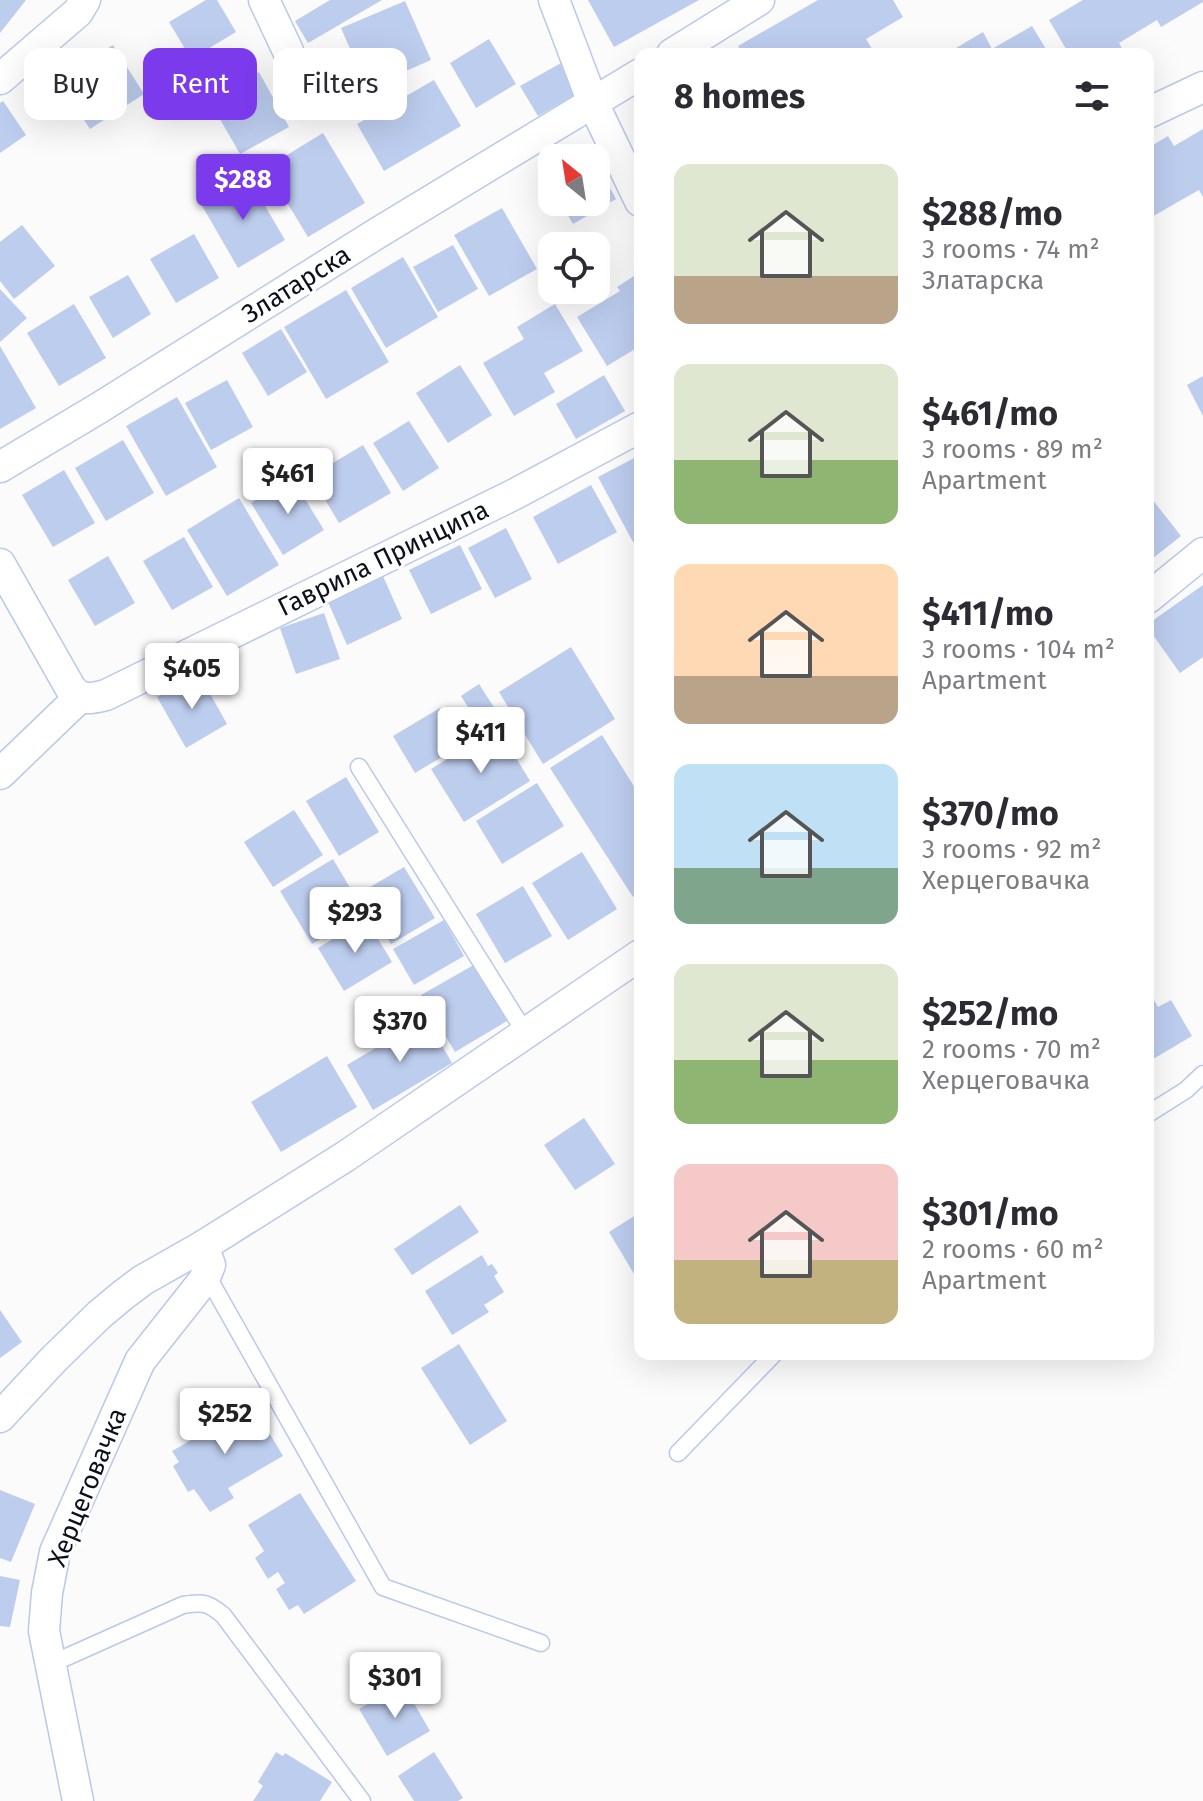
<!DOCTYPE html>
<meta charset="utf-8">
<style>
:root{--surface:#fff;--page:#f2f2f3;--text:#2b2b33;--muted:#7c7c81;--accent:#7c3aed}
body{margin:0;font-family:"Fira Sans",sans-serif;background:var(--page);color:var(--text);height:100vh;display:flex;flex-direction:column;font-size:30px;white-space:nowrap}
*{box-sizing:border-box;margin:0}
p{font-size:26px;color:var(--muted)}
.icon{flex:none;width:44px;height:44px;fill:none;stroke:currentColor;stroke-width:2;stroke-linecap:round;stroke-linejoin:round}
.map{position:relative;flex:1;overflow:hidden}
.panel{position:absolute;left:634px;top:48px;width:520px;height:1312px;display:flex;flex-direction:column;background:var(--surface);border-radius:16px;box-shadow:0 8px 32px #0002}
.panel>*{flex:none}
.top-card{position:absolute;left:24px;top:48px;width:490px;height:72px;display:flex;gap:16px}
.needle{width:52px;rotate:330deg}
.controls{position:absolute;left:538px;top:144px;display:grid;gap:16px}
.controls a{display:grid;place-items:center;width:72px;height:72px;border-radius:16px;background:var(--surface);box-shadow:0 8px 32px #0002;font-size:40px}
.price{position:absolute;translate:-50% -68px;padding:0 18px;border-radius:8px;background:#fff;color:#222;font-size:26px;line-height:52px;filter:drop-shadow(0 2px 4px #0008)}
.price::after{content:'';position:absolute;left:50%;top:48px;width:24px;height:18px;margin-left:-12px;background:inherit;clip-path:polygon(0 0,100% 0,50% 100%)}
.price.selected{background:var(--accent);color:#fff}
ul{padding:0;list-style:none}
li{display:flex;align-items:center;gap:24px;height:200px;padding:0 40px}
li span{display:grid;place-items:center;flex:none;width:224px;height:160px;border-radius:16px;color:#555}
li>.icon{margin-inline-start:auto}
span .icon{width:96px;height:96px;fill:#fffc;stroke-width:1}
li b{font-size:34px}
h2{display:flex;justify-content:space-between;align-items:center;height:96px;padding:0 40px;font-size:34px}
.chip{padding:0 28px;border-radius:16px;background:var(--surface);box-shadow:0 8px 32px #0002;font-size:28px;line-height:72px}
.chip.selected{background:var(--accent);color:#fff}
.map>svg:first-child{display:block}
.building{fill:#bdcdee}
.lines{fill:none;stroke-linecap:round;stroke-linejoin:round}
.lane-casing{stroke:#b9c9e9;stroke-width:19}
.street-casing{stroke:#b9c9e9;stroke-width:33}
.lane{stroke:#fff;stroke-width:16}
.street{stroke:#fff;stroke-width:30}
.labels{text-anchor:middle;stroke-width:6;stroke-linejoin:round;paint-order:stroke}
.street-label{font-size:26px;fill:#0b111c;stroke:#fff}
</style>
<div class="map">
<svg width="1203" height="1801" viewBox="0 0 1203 1801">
<rect width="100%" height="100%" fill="#fbfbfb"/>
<g class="building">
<path d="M0 0H26L0 33Z"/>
<path d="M206 0H217L236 32 191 59 169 22Z"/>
<path d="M330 0H382L308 43 295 21Z"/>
<path d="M588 0H699L614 47Z"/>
<path d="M818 0H893L903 17 866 39 875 54H743L738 46Z"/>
<path d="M1083 0H1203V2L1161 27 1157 20 1119 43 1124 52 1121 54H1069L1049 20Z"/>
<path d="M405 1 431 60 367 88 341 28Z"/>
<path d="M1032 26 1049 54H946L983 32 992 49Z"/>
<path d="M489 39 516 84 476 108 450 63Z"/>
<path d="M113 45 144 94 90 129 58 80Z"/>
<path d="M561 63 578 93 538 116 520 86Z"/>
<path d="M259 72 289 127 240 154 209 100Z"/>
<path d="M434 80 461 126 384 171 357 124Z"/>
<path d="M3 101 26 135 0 153V103Z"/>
<path d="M1203 129V197L1199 190 1148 219V148L1168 136 1174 146Z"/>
<path d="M323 133 365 203 308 237 266 168Z"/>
<path d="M587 146 594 158H565Z"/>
<path d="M596 162 616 199 573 224 560 202H596Z"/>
<path d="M248 177 285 240 238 268 201 204Z"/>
<path d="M502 208 537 269 489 296 454 235Z"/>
<path d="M22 225 55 266 14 299 0 281V242Z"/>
<path d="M194 234 219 278 176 303 150 259Z"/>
<path d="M453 245 478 289 438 312 413 267Z"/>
<path d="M403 257 438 317 386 348 351 288Z"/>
<path d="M640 272V346L607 366 577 317 620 291 617 287Z"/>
<path d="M128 275 151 314 113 338 89 297Z"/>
<path d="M0 289 27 318 0 342Z"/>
<path d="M346 290 389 362 326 399 284 327Z"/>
<path d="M74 304 106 358 59 386 27 333Z"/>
<path d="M555 304 583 351 544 373 555 392 514 416 483 363 524 339 517 327Z"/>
<path d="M281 329 307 372 268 396 242 353Z"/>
<path d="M0 346 36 408 0 429Z"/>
<path d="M460 365 492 415 448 443 416 393Z"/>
<path d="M604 375 625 411 576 439 556 404Z"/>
<path d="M1203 376V416L1187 385Z"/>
<path d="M227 380 253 427 211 450 185 403Z"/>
<path d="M177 397 217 467 166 496 126 426Z"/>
<path d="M409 421 439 468 403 491 373 443Z"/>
<path d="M123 440 154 493 106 521 75 468Z"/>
<path d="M363 445 391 493 339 523 311 476Z"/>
<path d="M640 455V539L633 542 598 477Z"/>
<path d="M64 470 95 523 53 547 22 495Z"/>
<path d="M292 478 324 530 283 555 251 503Z"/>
<path d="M591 485 617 532 558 564 533 517Z"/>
<path d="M239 498 279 565 227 596 187 530Z"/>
<path d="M1152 499 1181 536 1148 562V502Z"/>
<path d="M506 528 532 579 495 598 468 548Z"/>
<path d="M184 537 213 587 172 610 143 561Z"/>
<path d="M460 545 482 589 431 614 409 570Z"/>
<path d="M108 556 135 603 95 626 68 580Z"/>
<path d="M383 576 402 619 347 645 328 602Z"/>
<path d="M1203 585V657L1180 673 1148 628V624Z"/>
<path d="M324 613 340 659 296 674 280 628Z"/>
<path d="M571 647 615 719 543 764 499 692Z"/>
<path d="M199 674 227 724 186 748 157 697Z"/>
<path d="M479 684 502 720 484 732 461 696Z"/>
<path d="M440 708 462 745 415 773 393 736Z"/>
<path d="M498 728 530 781 464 822 431 769Z"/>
<path d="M602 735 640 796V893L633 897 550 768Z"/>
<path d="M346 777 379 832 339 856 306 801Z"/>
<path d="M537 783 564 826 502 864 476 821Z"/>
<path d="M294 810 323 855 273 887 244 842Z"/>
<path d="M582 852 617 909 568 940 532 883Z"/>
<path d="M333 859 365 913 312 944 280 891Z"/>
<path d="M404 867 435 918 391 944 360 893Z"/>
<path d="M523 886 552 936 505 963 476 914Z"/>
<path d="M366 919 392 962 344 991 318 948Z"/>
<path d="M444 920 464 956 414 985 393 949Z"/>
<path d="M479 962 512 1018 455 1052 421 995Z"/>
<path d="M1154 1000 1158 1007 1171 1000 1192 1036 1148 1062V1004Z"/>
<path d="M426 1018 452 1063 373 1110 347 1065Z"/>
<path d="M327 1056 357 1107 281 1152 251 1102Z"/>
<path d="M584 1118 615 1164 575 1190 544 1145Z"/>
<path d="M460 1205 479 1232 412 1275 394 1249Z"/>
<path d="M639 1213 640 1215V1284L609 1232Z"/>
<path d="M482 1255 488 1266 492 1264 498 1273 494 1276 504 1292 484 1305 489 1312 452 1335 425 1291Z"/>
<path d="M0 1310 22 1342 0 1358Z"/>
<path d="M459 1344 507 1421 470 1445 421 1368Z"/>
<path d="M252 1404 283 1456 228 1488 234 1498 210 1512 194 1489 188 1492 173 1466 179 1462 172 1451 195 1438 191 1432 217 1417 221 1423Z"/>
<path d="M0 1490 35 1504 11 1562 0 1558Z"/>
<path d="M300 1493 356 1581 304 1614 298 1605 289 1610 276 1589 285 1583 278 1572 268 1579 255 1558 264 1551 248 1525Z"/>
<path d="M0 1576 20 1580 10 1627 0 1626Z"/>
<path d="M403 1684 430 1731 387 1756 359 1709Z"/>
<path d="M276 1752 283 1756 285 1753 332 1782 320 1801H253L263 1786 258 1782Z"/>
<path d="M434 1752 463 1798 458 1801H414L398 1776Z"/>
</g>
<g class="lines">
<g class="lane-casing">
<g id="lane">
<path d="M359 767 526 1034"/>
<path d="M1148 1114 1186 1090 1203 1074"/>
<path d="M204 1280 213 1286 383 1587 541 1643"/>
<path d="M678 1453 774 1354"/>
<path d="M51 1664 183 1605C203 1602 207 1602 223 1615L362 1801"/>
</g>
</g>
<g class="street-casing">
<g id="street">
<path d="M264 0 288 51"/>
<path d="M554 0 593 103 640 201"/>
<path d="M672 54 759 0"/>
<path d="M0 79 78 12 85 0"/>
<path d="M1148 113 1203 87"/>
<path d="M0 467 99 408 376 234 640 74"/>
<path d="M0 564 71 689C84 701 89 699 106 695L513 495 640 427"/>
<path d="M1148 598 1203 553"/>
<path d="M0 774 80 697"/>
<path d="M0 1417 53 1360 99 1315 123 1295 143 1280 203 1246 346 1156 640 955"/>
<path d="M78 1801 44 1631 47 1593 55 1552 140 1361 204 1280 210 1265 203 1246"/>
</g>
</g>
<use href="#lane" class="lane"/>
<use href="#street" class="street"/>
</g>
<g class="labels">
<g class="street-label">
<text transform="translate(296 284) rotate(-32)" y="9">Златарска</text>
<text transform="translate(383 558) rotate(-26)" y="9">Гаврила Принципа</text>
<text transform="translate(87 1487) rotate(-68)" y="9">Херцеговачка</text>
</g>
</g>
</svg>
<div class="controls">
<a><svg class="needle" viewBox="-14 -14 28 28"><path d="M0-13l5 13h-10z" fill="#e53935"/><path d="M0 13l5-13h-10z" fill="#7c7c81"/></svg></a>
<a><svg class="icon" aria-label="locate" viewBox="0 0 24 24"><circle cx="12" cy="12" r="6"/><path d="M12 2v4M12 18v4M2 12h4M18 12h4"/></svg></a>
</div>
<b class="price selected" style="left:243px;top:222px">$288</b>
<b class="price" style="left:288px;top:516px">$461</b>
<b class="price" style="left:192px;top:711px">$405</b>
<b class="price" style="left:481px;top:775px">$411</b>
<b class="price" style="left:355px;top:955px">$293</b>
<b class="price" style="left:400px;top:1064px">$370</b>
<b class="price" style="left:225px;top:1456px">$252</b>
<b class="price" style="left:395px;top:1720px">$301</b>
<div class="top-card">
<a class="chip">Buy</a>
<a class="chip selected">Rent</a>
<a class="chip">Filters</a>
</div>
<section class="panel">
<h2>8 homes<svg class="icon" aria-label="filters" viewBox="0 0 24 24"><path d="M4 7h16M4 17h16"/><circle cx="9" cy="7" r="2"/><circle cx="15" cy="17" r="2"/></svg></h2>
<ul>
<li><span style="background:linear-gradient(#dfe7d0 70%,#b9a48a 0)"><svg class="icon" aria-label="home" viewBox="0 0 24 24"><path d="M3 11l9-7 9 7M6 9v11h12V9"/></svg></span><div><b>$288/mo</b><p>3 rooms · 74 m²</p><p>Златарска</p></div></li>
<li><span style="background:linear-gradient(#dfe7d0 60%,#8fb573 0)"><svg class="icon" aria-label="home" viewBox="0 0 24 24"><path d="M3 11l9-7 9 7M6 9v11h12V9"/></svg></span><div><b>$461/mo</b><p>3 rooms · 89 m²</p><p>Apartment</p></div></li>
<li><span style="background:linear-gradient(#ffd9b3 70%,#b9a48a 0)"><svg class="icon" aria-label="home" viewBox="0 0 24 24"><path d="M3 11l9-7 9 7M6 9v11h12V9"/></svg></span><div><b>$411/mo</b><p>3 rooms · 104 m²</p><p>Apartment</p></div></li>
<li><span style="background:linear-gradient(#bfe0f5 65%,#7fa58c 0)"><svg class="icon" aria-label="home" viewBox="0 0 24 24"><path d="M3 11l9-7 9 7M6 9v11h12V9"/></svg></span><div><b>$370/mo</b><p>3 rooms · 92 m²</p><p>Херцеговачка</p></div></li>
<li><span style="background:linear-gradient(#dfe7d0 60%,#8fb573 0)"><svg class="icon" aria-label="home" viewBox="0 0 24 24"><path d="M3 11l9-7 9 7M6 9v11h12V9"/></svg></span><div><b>$252/mo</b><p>2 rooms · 70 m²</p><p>Херцеговачка</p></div></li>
<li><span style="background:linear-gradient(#f6c9c9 60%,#c2b280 0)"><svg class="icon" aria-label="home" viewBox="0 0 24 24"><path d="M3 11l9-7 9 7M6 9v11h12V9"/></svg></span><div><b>$301/mo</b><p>2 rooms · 60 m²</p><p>Apartment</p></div></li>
</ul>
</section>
</div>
